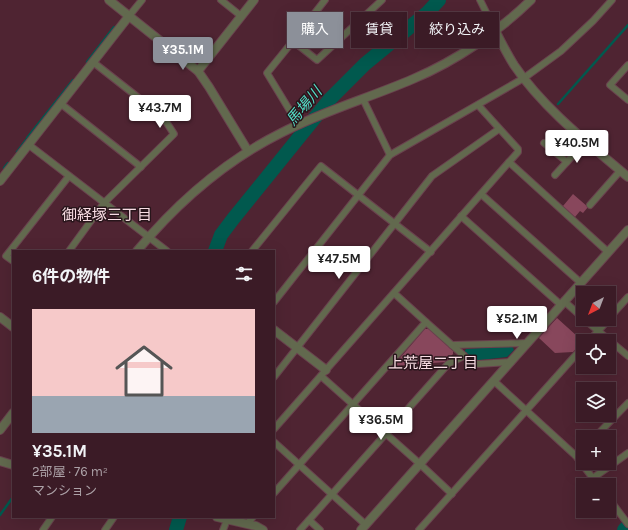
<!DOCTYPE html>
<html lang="ja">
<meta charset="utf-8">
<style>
:root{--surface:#3b1b26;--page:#462832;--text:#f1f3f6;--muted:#aca1a7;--line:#543943;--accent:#8c9099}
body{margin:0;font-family:Karla,"Noto Sans JP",sans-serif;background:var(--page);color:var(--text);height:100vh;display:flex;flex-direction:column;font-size:15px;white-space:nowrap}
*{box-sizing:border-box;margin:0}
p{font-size:13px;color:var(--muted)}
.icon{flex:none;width:22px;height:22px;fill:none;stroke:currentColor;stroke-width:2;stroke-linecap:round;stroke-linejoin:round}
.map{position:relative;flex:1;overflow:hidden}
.details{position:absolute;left:12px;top:250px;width:263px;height:268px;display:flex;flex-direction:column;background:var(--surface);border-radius:0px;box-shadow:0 4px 16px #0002,0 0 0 1px var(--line)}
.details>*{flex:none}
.top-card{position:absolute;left:287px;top:12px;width:281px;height:36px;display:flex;gap:8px}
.needle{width:26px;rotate:222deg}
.tools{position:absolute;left:576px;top:286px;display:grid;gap:8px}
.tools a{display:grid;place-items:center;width:40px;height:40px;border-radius:0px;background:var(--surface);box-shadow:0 4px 16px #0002,0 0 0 1px var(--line);font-size:20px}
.price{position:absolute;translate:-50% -34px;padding:0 9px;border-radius:4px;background:#fff;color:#222;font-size:13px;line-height:26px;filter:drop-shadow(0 1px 2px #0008)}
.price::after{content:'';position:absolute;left:50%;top:24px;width:12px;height:9px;margin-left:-6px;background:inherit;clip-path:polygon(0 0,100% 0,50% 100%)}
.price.on{background:var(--accent);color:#fff}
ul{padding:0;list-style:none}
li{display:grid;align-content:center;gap:8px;height:212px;padding:0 20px}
li span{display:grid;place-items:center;height:124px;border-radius:0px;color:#555}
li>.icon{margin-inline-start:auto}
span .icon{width:72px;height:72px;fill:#fffc;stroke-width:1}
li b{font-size:17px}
h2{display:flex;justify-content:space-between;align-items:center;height:48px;padding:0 20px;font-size:17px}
.pill{padding:0 14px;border-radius:0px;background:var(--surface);box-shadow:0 4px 16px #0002,0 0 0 1px var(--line);font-size:14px;line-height:36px}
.pill.on{background:var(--accent);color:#fff}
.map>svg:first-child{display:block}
.green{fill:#88475c}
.water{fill:#01594e}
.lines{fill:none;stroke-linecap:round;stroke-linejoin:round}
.stream{stroke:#01594e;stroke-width:2.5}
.river{stroke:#01594e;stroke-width:14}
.minor-casing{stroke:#6a424e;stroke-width:8}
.tertiary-casing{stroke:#6a424e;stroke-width:10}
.minor{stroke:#62694e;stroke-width:6}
.tertiary{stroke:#62694e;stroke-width:8}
.labels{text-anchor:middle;stroke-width:3;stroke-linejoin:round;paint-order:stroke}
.water-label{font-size:15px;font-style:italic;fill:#54dec8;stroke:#28151b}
.neighbourhood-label{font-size:15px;fill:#f9dde4;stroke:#28151b}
</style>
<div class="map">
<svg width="628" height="530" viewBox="0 0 628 530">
<rect width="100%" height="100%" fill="#4f2432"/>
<g class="green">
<path d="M573 194 588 207 583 213 580 211 575 217 563 206Z"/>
<path d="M557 318 577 336 575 339 580 344 573 352 555 353 539 338Z"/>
<path d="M425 329H429L453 351V354L446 362 393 366Z"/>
</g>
<path class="water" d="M512 346 514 350 507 357 480 360H473L464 352 466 349Z"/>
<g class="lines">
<g class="stream">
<path d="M87 62 114 27"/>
<path d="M558 104 628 25"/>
<path d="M27 138 73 80"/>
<path d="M17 152 26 140"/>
<path d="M4 168 8 163"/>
<path d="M0 515 13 497"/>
</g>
<g class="river">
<path d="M215 251 221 235 233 219 330 99 365 64 427 13 439 0"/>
<path d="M176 530 180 517"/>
<path d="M624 530 628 526"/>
</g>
<g class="minor-casing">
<g id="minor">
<path d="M221 0 241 16"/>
<path d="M480 0 495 30"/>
<path d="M129 16 142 0"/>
<path d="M293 41 325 0"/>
<path d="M628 65 610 85 628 100"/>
<path d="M363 99 390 155"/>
<path d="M60 103 141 167"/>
<path d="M478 105 518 149V152L509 162"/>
<path d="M298 124 267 73 293 41 317 60 382 0"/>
<path d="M544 143 567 162"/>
<path d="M29 145 167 251"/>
<path d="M555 175 586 141"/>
<path d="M481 194 581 283"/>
<path d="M590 205 620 171"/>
<path d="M461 216 561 305"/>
<path d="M69 251 104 203 174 134 163 117 93 62"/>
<path d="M252 251 321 166 431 252"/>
<path d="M13 261 6 256 69 176"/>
<path d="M394 293 426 322"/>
<path d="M274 302 390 155 524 78 561 51 593 21 612 0"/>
<path d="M565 302 583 318"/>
<path d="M609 318 628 297"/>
<path d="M584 319 628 356"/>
<path d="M589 341 609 319"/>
<path d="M452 345 528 343"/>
<path d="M321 376 420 464 452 494"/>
<path d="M274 377 432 176 499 129"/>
<path d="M494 381 576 456 598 485"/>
<path d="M274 429 509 162 608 252"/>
<path d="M595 437 628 403"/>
<path d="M274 442 366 525"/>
<path d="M576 456 583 449"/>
<path d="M593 478 628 453"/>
<path d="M274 493 426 322 471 362 478 364 511 362"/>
<path d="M609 499 628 524"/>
<path d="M247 524 253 517"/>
<path d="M43 530 52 517"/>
<path d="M105 530 114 517"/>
<path d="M223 530 227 520"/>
<path d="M300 530 309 520"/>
<path d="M320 530 309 520 448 364 464 356"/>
<path d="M419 530 583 347"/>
</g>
</g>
<g class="tertiary-casing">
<g id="tertiary">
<path d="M109 0 198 71 209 87 248 151"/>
<path d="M495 30C501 42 507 54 514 65 543 108 589 144 628 177"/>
<path d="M198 71 254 0"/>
<path d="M0 181 129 16"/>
<path d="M137 251C177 203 225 161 281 133 323 111 369 98 413 79 456 61 498 32 531 0"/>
<path d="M0 317 13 327"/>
<path d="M274 330 326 370"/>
<path d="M0 430 13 413"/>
<path d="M0 461 13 465"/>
<path d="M217 517 256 526 263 530"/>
<path d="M361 530 628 230"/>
</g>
</g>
<use href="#minor" class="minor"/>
<use href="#tertiary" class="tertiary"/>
</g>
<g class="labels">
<g class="water-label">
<text transform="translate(304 106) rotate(-50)" y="5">馬場川</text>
</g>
<g class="neighbourhood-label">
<text x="107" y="220">御経塚三丁目</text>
<text x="433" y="368">上荒屋二丁目</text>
</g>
</g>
</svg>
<div class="tools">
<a><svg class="needle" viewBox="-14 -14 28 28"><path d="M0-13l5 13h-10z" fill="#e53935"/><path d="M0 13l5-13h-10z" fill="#aca1a7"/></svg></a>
<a><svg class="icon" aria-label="locate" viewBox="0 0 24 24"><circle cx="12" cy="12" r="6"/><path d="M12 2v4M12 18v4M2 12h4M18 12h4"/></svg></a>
<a><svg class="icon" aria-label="layers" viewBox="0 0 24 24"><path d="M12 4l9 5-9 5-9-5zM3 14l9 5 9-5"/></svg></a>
<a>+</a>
<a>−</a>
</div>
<b class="price on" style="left:183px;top:71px">¥35.1M</b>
<b class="price" style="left:160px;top:129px">¥43.7M</b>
<b class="price" style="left:577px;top:164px">¥40.5M</b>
<b class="price" style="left:339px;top:280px">¥47.5M</b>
<b class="price" style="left:517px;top:340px">¥52.1M</b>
<b class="price" style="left:381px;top:441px">¥36.5M</b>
<div class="top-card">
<a class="pill on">購入</a>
<a class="pill">賃貸</a>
<a class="pill">絞り込み</a>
</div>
<section class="details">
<h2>6件の物件<svg class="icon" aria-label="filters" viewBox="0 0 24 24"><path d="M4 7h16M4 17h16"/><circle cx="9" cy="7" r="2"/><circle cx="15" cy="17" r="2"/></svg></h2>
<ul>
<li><span style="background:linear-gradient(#f6c9c9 70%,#9aa5b1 0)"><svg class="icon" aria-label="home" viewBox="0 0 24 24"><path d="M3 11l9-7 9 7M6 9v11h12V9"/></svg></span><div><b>¥35.1M</b><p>2部屋 · 76 m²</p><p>マンション</p></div></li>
</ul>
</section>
</div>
